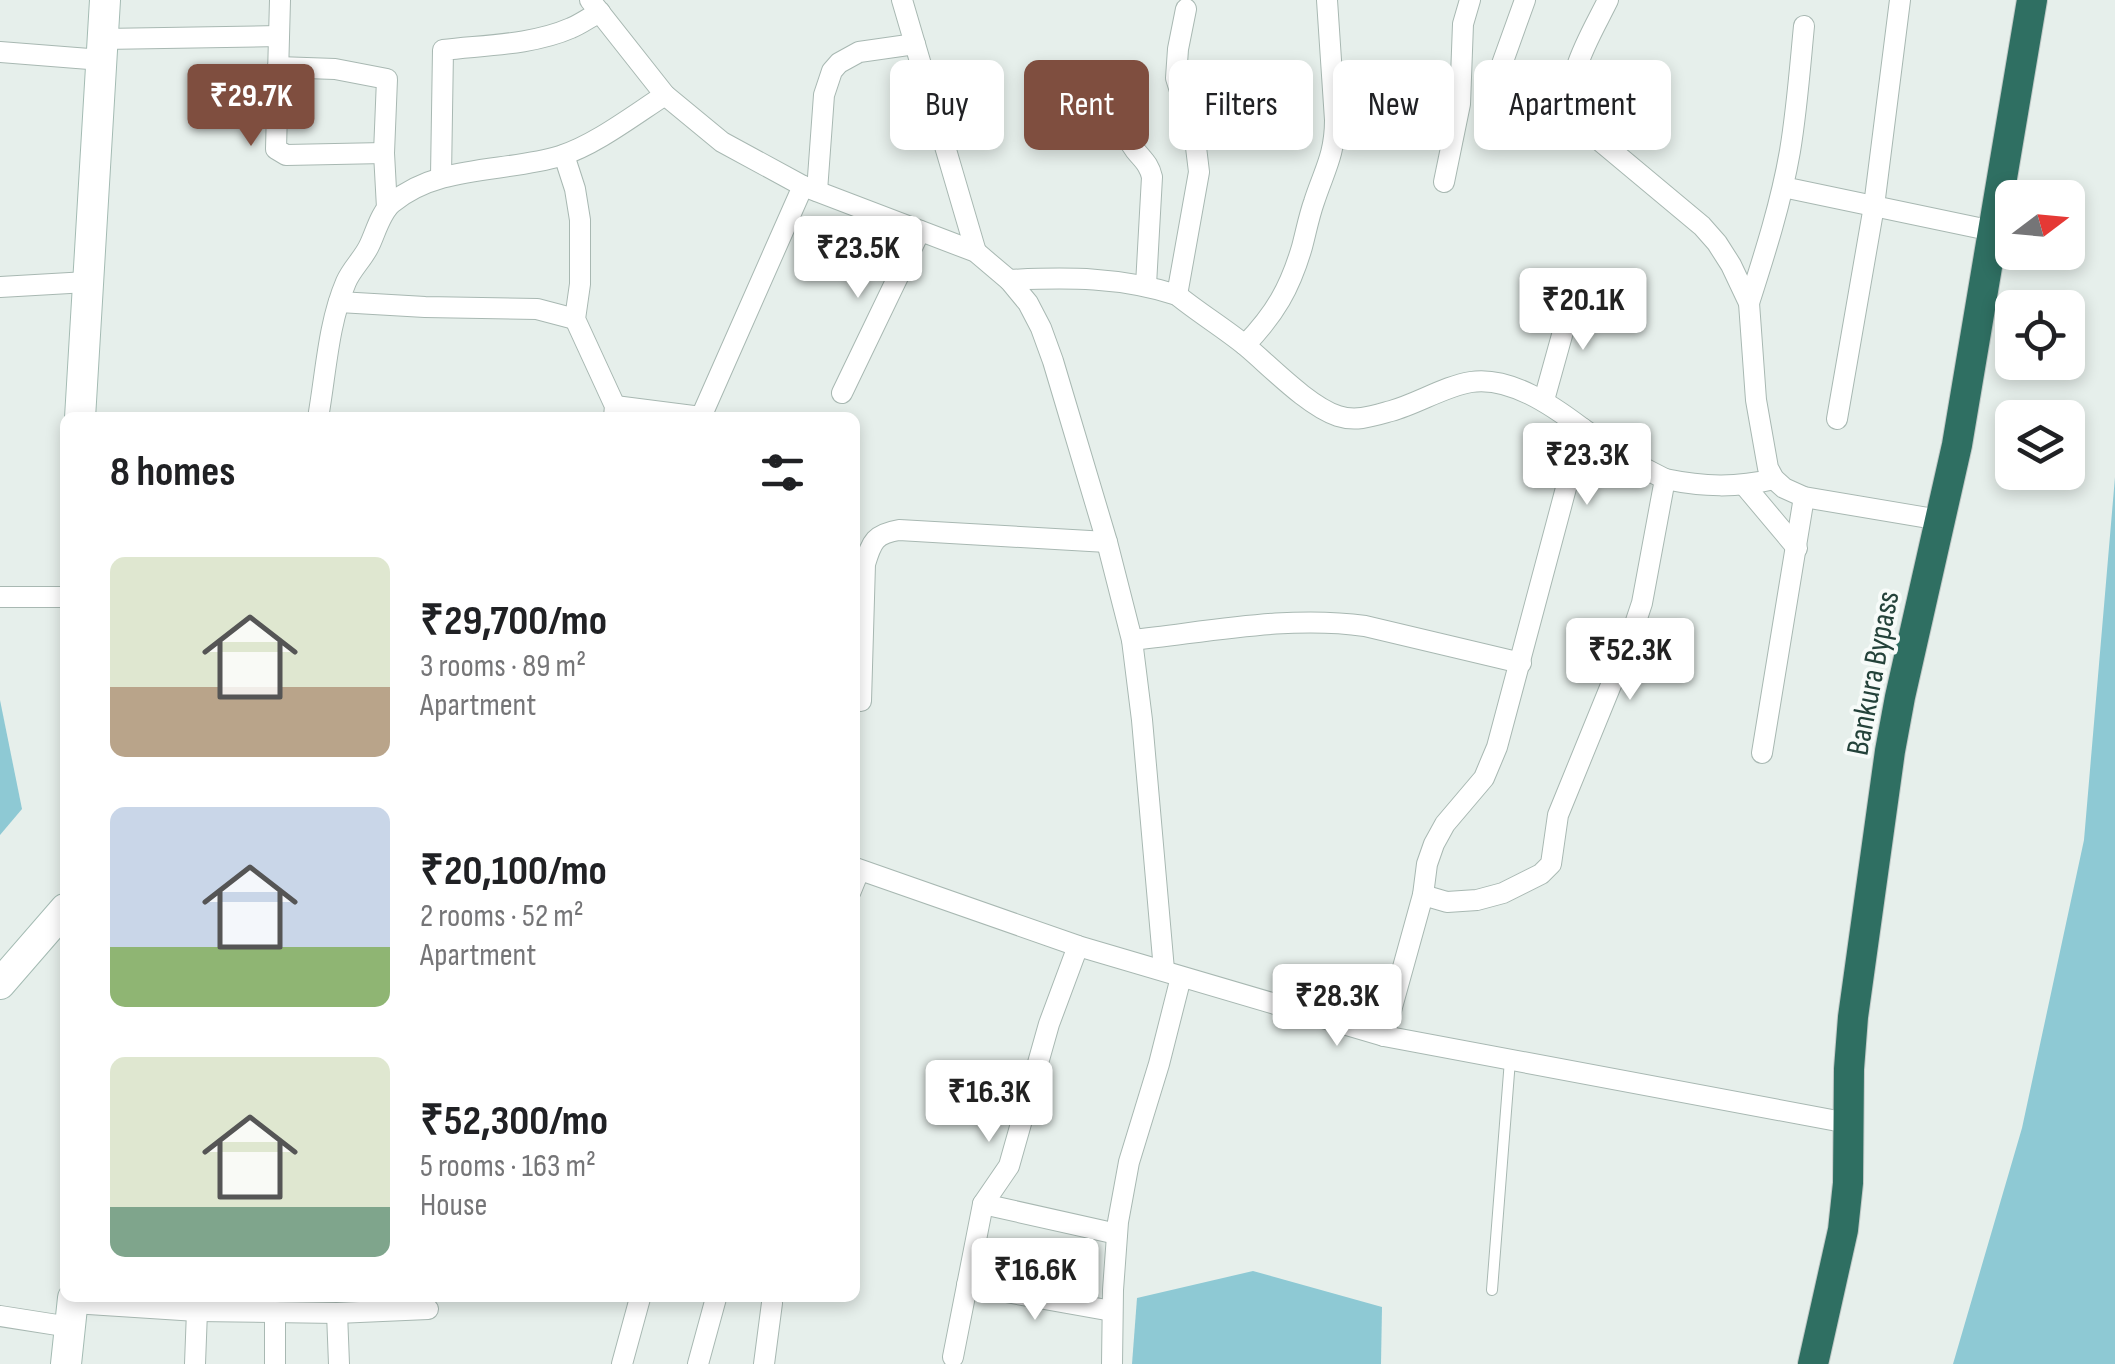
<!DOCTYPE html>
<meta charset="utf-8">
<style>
:root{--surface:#fff;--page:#f6f6f6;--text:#202124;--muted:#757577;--accent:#7f4e3f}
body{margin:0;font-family:"Sofia Sans Condensed",sans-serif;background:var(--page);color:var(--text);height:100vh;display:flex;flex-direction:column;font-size:38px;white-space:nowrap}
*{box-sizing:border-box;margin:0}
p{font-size:32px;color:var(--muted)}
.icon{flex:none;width:55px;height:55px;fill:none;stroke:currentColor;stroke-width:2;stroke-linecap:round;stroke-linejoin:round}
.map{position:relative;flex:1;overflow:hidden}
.panel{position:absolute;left:60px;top:412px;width:800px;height:890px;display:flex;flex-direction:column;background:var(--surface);border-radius:15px;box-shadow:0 5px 15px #0003}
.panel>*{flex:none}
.hud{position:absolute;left:890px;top:60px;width:950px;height:90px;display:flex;gap:20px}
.needle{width:65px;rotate:74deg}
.buttons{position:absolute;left:1995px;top:180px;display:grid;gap:20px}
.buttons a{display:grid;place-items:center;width:90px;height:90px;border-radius:15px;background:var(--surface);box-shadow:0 5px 15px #0003;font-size:50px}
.price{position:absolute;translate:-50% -85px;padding:0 22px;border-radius:10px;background:#fff;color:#222;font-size:32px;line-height:65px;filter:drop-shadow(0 2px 5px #0008)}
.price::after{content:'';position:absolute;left:50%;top:60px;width:30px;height:22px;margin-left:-15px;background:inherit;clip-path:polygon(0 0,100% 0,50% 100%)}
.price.selected{background:var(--accent);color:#fff}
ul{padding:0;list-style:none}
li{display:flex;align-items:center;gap:30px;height:250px;padding:0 50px}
li span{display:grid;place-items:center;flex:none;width:280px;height:200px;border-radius:15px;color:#555}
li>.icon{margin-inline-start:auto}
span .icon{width:120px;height:120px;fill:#fffc;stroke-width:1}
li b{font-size:42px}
h2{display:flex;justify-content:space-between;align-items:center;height:120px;padding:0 50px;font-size:42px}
.pill{padding:0 35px;border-radius:15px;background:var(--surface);box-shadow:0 5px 15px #0003;font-size:35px;line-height:90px}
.pill.selected{background:var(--accent);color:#fff}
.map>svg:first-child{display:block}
.water{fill:#8ec9d4}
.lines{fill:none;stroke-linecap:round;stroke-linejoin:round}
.lane-casing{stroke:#a8b8b2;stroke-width:12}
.street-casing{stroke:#a8b8b2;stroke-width:22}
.secondary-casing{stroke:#a4bbb3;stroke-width:32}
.highway-casing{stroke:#c2cac8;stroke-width:32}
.lane{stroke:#fff;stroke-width:10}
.street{stroke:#fff;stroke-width:20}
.secondary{stroke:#fff;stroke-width:30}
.highway{stroke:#2f6f62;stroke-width:30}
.labels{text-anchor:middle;stroke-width:8;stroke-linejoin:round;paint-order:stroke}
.street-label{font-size:32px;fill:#24423a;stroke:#f7fbf9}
</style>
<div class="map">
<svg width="2115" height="1364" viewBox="0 0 2115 1364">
<rect width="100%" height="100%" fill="#e6efeb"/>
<g class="water">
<path d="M2115 477V1364H1953L2022 1128 2084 840Z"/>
<path d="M0 700 22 809 0 835Z"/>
<path d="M1253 1271 1382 1307 1381 1364H1132L1137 1298Z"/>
</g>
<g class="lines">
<g class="lane-casing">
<g id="lane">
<path d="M855 894 864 872"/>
<path d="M1492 1290 1510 1060"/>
</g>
</g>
<g class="street-casing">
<g id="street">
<path d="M280 0 276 149 286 155 384 153"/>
<path d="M590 0 665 95 722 142 803 186 976 252 1009 280 1028 303 1041 328 1053 361 1107 542 1132 640 1142 720 1164 970"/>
<path d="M902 0 976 252"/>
<path d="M1608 0C1591 35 1561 80 1575 120L1702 226 1717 243 1731 265 1749 303 1756 400 1768 468 1774 479 1784 488 1804 497 1940 520"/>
<path d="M103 39 279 36"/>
<path d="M0 52 102 60"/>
<path d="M1502 64 1525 0"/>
<path d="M278 67 335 69 387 79 384 153 387 208"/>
<path d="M1134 86C1130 106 1120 132 1135 150 1143 160 1149 164 1152 177L1146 285"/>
<path d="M564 155 575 189 580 220V284L575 319 615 406 614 417"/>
<path d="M441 176 443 50C485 45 532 45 571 28 581 24 590 17 600 12"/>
<path d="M1444 182 1460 104 1463 24 1470 0"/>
<path d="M1783 187 1993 231"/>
<path d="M817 191 824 95 832 71 839 63 859 52 915 44"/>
<path d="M1009 280C1068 277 1121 277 1177 295L1199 172 1195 139 1176 78 1178 49 1186 9"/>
<path d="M0 287 87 282"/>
<path d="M1177 295C1199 313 1224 328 1246 346 1271 367 1308 406 1338 416 1356 422 1373 416 1391 411 1417 404 1445 386 1471 382 1510 376 1553 406 1582 428L1497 747 1484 778 1445 824 1434 844 1427 864 1423 895 1384 1036"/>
<path d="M339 302 425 307 537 309 575 319"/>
<path d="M1749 303C1765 253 1781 203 1790 151 1797 109 1800 67 1804 26"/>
<path d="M1245 345C1275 314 1290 288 1302 247 1306 232 1309 216 1314 202 1324 171 1335 155 1335 120L1327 0"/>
<path d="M842 393 920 231"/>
<path d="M1544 400 1574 292"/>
<path d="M615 406 701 417 803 186"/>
<path d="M318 418C326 373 328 324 346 282 352 268 364 258 370 244 376 231 381 212 392 203 439 164 504 173 560 156 595 145 634 115 665 95"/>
<path d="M1837 419 1874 206 1900 0"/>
<path d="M1665 479C1704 487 1736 488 1774 479"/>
<path d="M1745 486 1797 548"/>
<path d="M0 597H65"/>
<path d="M1132 640C1208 632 1288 615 1365 626L1521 663"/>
<path d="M861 701 865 564C872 541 875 534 899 530L1107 542"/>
<path d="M1762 753 1804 497"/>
<path d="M855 868 1078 946 1384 1036 1848 1123"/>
<path d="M1423 895 1447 902 1477 900 1503 893 1541 874 1551 864 1558 815 1631 636 1642 603 1665 479 1630 461 1582 428"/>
<path d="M983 1204 1117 1234"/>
<path d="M967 1285 1112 1311"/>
<path d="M73 1303 197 1311 337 1313 428 1309"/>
<path d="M337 1313 339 1364"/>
<path d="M0 1316 70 1327"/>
<path d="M953 1357 983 1204 1009 1166 1049 1024 1078 946"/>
<path d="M195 1364 197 1311"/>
<path d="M275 1364V1312"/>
<path d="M622 1364 640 1298"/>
<path d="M698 1364 716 1298"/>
<path d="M764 1364 772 1303"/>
<path d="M1112 1364 1113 1290 1118 1222 1129 1162 1159 1064 1181 977"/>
</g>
</g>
<g class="secondary-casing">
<g id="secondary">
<path d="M80 418 105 0"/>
<path d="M0 984 65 909"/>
<path d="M66 1364 73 1298"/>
</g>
</g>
<g class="highway-casing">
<path id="highway" d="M1813 1364 1843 1230 1848 1183 1849 1069 1853 1017 1890 751 1900 697 1957 445 2032 0"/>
</g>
<use href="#lane" class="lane"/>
<use href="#street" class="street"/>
<use href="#secondary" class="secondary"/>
<use href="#highway" class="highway"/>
</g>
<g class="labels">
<g class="street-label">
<text transform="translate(1872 673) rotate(-79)" y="11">Bankura Bypass</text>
</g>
</g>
</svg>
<div class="buttons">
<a><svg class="needle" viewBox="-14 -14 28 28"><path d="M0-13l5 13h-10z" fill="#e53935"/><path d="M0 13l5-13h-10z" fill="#757577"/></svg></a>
<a><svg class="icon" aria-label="locate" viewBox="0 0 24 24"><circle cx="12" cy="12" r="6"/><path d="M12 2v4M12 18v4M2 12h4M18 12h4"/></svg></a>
<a><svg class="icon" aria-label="layers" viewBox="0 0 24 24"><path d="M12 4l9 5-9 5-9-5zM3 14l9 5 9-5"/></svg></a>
</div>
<b class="price selected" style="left:251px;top:149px">₹29.7K</b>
<b class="price" style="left:858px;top:301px">₹23.5K</b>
<b class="price" style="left:1583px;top:353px">₹20.1K</b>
<b class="price" style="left:1587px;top:508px">₹23.3K</b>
<b class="price" style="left:1630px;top:703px">₹52.3K</b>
<b class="price" style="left:1337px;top:1049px">₹28.3K</b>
<b class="price" style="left:989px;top:1145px">₹16.3K</b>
<b class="price" style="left:1035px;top:1323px">₹16.6K</b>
<div class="hud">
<a class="pill">Buy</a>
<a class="pill selected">Rent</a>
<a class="pill">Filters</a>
<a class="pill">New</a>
<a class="pill">Apartment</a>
</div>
<section class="panel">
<h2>8 homes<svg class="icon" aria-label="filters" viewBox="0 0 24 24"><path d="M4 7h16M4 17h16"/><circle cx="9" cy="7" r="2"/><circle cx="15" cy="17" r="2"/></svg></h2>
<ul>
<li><span style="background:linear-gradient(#dfe7d0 65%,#b9a48a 0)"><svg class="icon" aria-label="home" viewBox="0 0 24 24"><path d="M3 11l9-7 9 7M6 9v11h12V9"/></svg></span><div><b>₹29,700/mo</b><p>3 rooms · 89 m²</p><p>Apartment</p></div></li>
<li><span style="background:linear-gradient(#c9d6e8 70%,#8fb573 0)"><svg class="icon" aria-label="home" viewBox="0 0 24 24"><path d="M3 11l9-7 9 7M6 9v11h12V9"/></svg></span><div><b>₹20,100/mo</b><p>2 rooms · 52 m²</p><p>Apartment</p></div></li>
<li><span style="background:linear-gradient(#dfe7d0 75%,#7fa58c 0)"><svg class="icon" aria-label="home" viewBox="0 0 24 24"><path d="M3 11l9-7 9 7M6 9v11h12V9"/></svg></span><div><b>₹52,300/mo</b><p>5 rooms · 163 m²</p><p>House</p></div></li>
</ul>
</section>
</div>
